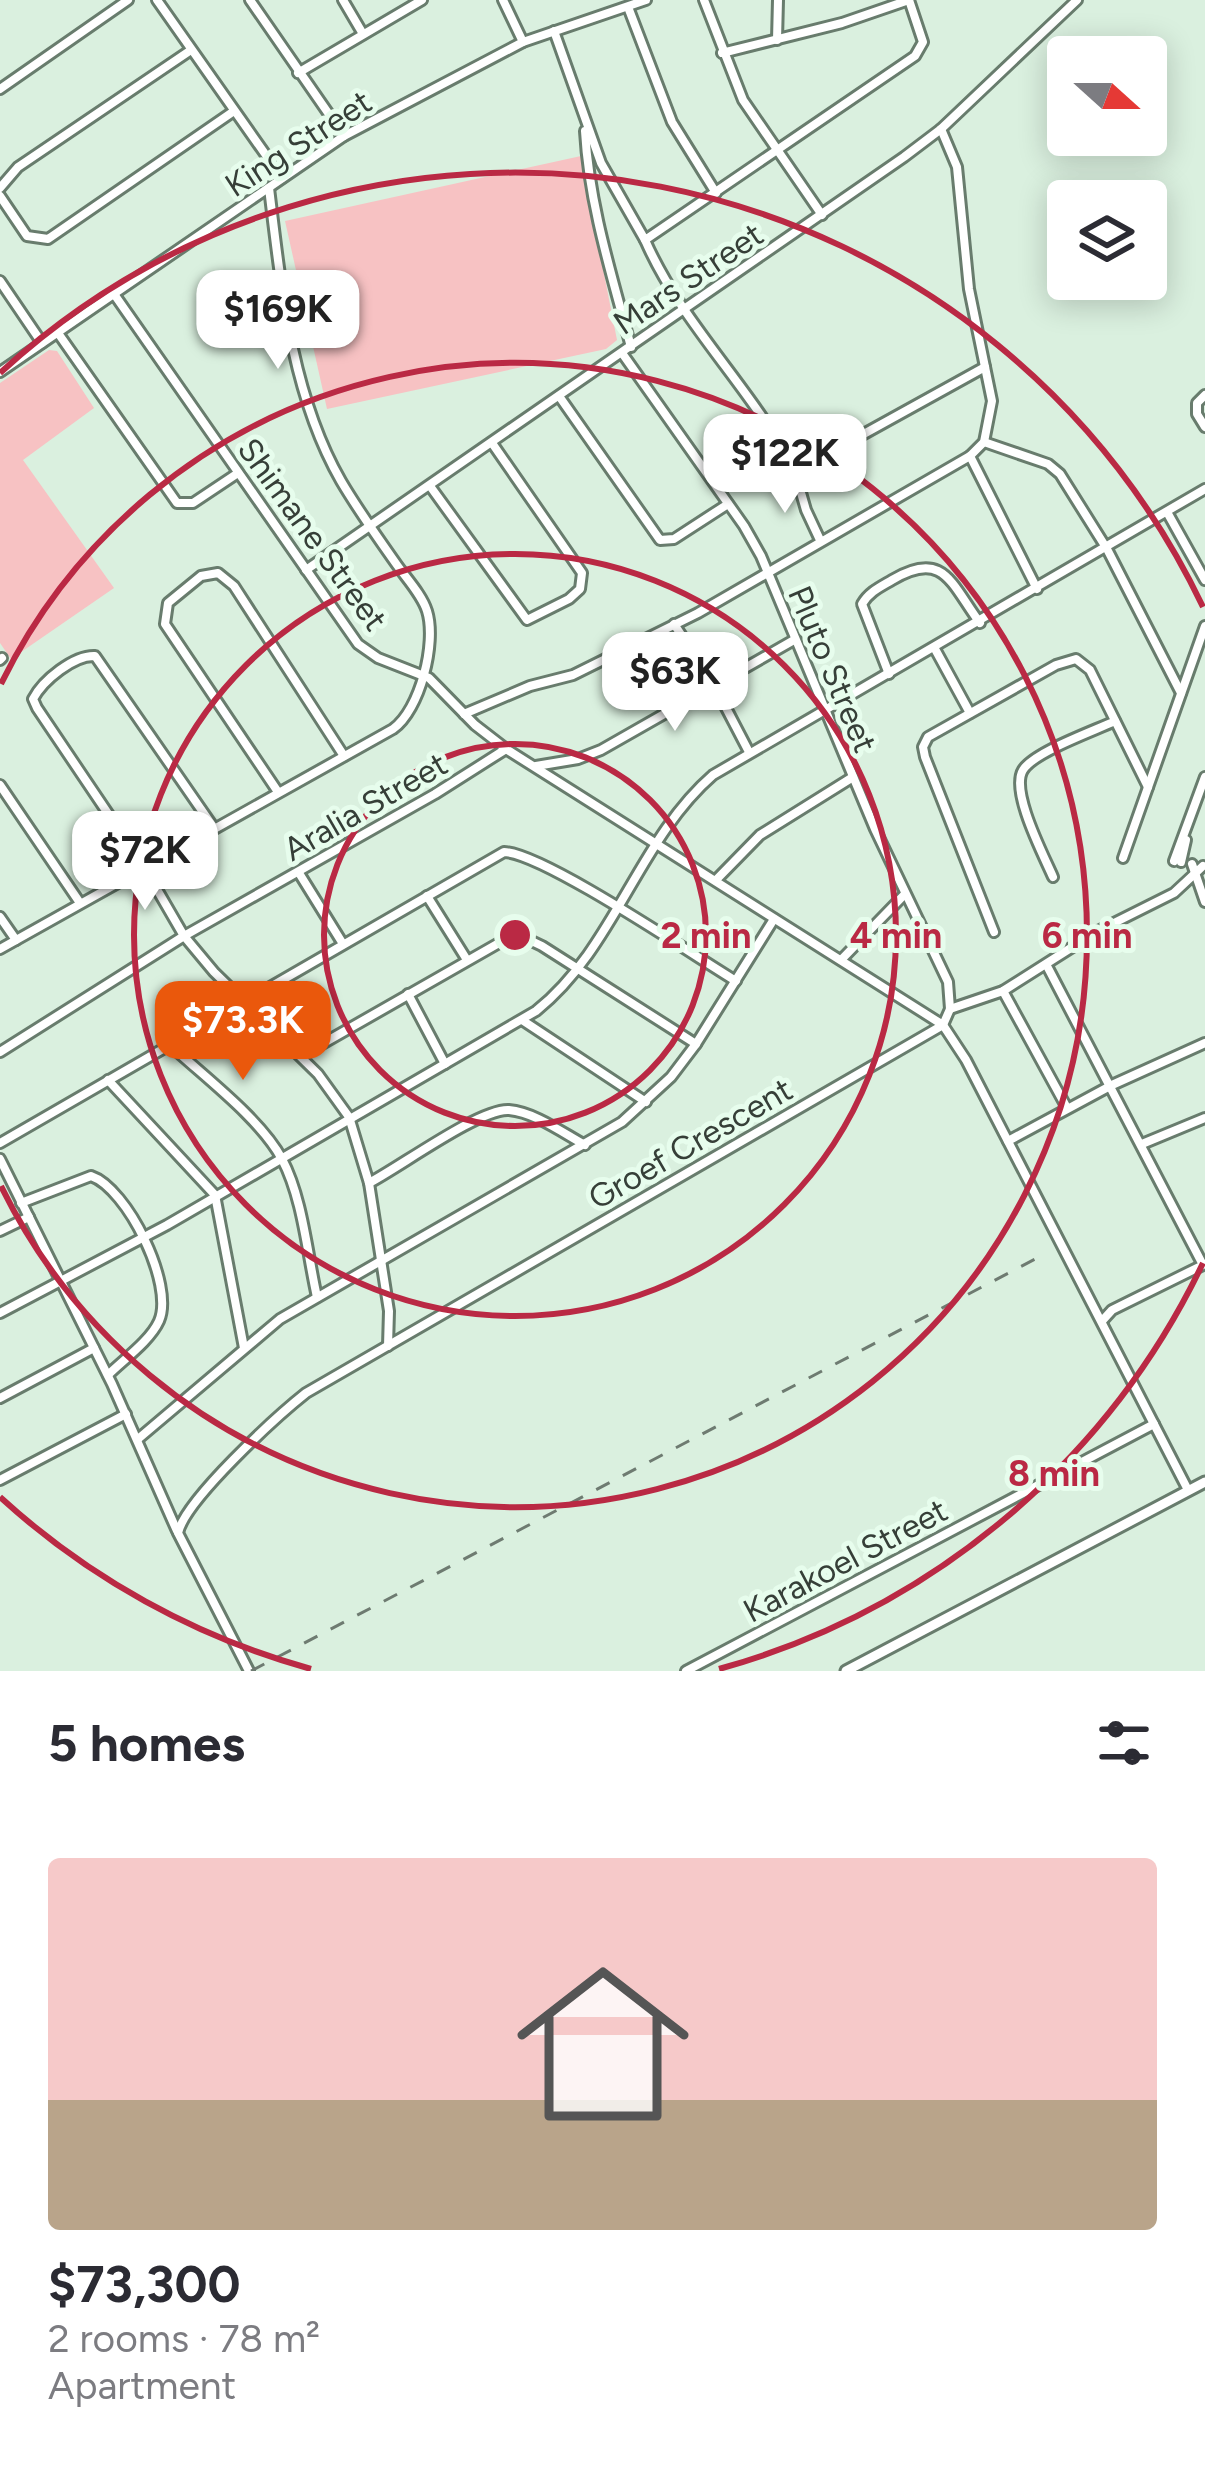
<!DOCTYPE html>
<meta charset="utf-8">
<style>
:root{--surface:#fff;--page:#f2f2f3;--text:#2b2b33;--muted:#7c7c81;--accent:#ea580c}
body{margin:0;font-family:Figtree,sans-serif;background:var(--page);color:var(--text);height:100vh;display:flex;flex-direction:column;font-size:45px;white-space:nowrap}
*{box-sizing:border-box;margin:0}
p{font-size:39px;color:var(--muted)}
.icon{flex:none;width:66px;height:66px;fill:none;stroke:currentColor;stroke-width:2;stroke-linecap:round;stroke-linejoin:round}
.map{position:relative;height:1671px;overflow:hidden}
.panel{display:flex;flex-direction:column;background:var(--surface);flex:1}
.panel>*{flex:none}
.needle{width:78px;rotate:111deg}
.buttons{position:absolute;left:1047px;top:36px;display:grid;gap:24px}
.buttons a{display:grid;place-items:center;width:120px;height:120px;border-radius:12px;background:var(--surface);box-shadow:0 6px 30px #0003;font-size:60px}
.price{position:absolute;translate:-50% -102px;padding:0 27px;border-radius:24px;background:#fff;color:#222;font-size:39px;line-height:78px;filter:drop-shadow(0 3px 6px #0008)}
.price::after{content:'';position:absolute;left:50%;top:72px;width:36px;height:27px;margin-left:-18px;background:inherit;clip-path:polygon(0 0,100% 0,50% 100%)}
.price.on{background:var(--accent);color:#fff}
ul{padding:0;list-style:none}
li{display:grid;align-content:center;gap:24px;height:636px;padding:0 48px}
li span{display:grid;place-items:center;height:372px;border-radius:12px;color:#555}
li>.icon{margin-inline-start:auto}
span .icon{width:216px;height:216px;fill:#fffc;stroke-width:1}
li b{font-size:51px}
h2{display:flex;justify-content:space-between;align-items:center;height:144px;padding:0 48px;font-size:51px}
.map>svg:first-child{display:block}
.green{fill:#f7c2c3}
.lines{fill:none;stroke-linecap:round;stroke-linejoin:round}
.minor-casing{stroke:#687c6d;stroke-width:14}
.secondary-casing{stroke:#687c6d;stroke-width:15}
.minor{stroke:#fff;stroke-width:8}
.secondary{stroke:#fff;stroke-width:9}
.rail{stroke:#6e7b71;stroke-width:3;stroke-dasharray:15 15;stroke-linecap:butt}
.ring{fill:none;stroke:#ba2944;stroke-width:6}
.labels{text-anchor:middle;stroke-width:10;stroke-linejoin:round;paint-order:stroke}
.street-label{font-size:33px;fill:#363f38;stroke:#e7fded}
.centre{fill:#ba2944;stroke:#e7fded;stroke-width:6}
.ring-label{font-size:36px;text-anchor:middle;font-weight:bold;fill:#ba2944;stroke:#e7fded;stroke-width:10;stroke-linejoin:round;paint-order:stroke}
</style>
<div class="map">
<svg width="1205" height="1671" viewBox="0 0 1205 1671">
<rect width="100%" height="100%" fill="#daf0df"/>
<g class="green">
<path d="M581 156 617 340 606 349 327 409 285 221Z"/>
<path d="M49 350 57 351 94 408 23 460 114 588 11 659 0 643V383Z"/>
</g>
<g class="lines">
<g class="minor-casing">
<g id="minor">
<path d="M157 0 282 178"/>
<path d="M250 0 344 136"/>
<path d="M343 0 363 34"/>
<path d="M503 0 523 42"/>
<path d="M704 0 743 100 822 215"/>
<path d="M628 7 672 122 716 193"/>
<path d="M554 31 601 163 645 240 915 56 923 42 909 0"/>
<path d="M777 40 778 0"/>
<path d="M722 53 842 23 909 0"/>
<path d="M298 73 422 0"/>
<path d="M0 89 128 0"/>
<path d="M941 129 957 167 969 289 992 401 984 442 970 456 1037 589"/>
<path d="M585 131C589 204 612 276 631 347"/>
<path d="M0 188 18 167 191 50"/>
<path d="M0 196 27 236 48 239 234 111"/>
<path d="M645 240C682 325 754 390 795 472L985 367"/>
<path d="M0 281 42 343"/>
<path d="M114 294 358 644 378 658 429 678 475 725 506 749 943 1025 950 1009 948 982 875 829 761 556 744 526 622 353"/>
<path d="M58 333 177 503H193L238 473"/>
<path d="M0 372 344 136 523 42 646 0"/>
<path d="M1205 395 1197 403V414L1205 427"/>
<path d="M559 396 660 540 674 539 728 504"/>
<path d="M984 442 1048 464 1060 474 1107 549 1181 693"/>
<path d="M795 472 806 510 820 540"/>
<path d="M430 486 527 620 569 599 580 589 582 573 492 443"/>
<path d="M1167 512 1205 580"/>
<path d="M306 570 904 157 941 129 1077 0"/>
<path d="M674 624 713 683 749 752"/>
<path d="M935 649 970 713"/>
<path d="M0 660 2 658"/>
<path d="M889 674 862 604C869 592 880 587 892 580 944 549 951 584 980 623"/>
<path d="M464 714 530 686 573 675 698 613 970 456"/>
<path d="M536 766 578 759 601 750 794 640"/>
<path d="M0 785 80 903"/>
<path d="M278 792 165 624 168 603 201 576 218 573 234 586 344 756"/>
<path d="M214 828 95 656C74 655 43 680 33 699L37 708 144 867 184 936 214 972 318 1074 349 1117 369 1183 389 1311 388 1346"/>
<path d="M1123 858 1205 626"/>
<path d="M1174 861 1205 777"/>
<path d="M1181 862 1186 840"/>
<path d="M1192 864 1205 902"/>
<path d="M299 873 343 944"/>
<path d="M1053 877C1043 854 1010 791 1023 770 1034 752 1094 731 1115 721"/>
<path d="M716 880 760 835 853 777"/>
<path d="M427 896 467 960"/>
<path d="M0 917 16 940"/>
<path d="M994 932 925 757 923 747 928 737 1056 665 1076 659 1090 670 1148 787"/>
<path d="M0 949 393 729C420 710 437 643 427 611 422 595 407 579 397 565 378 538 358 510 341 481 291 394 281 285 269 188"/>
<path d="M841 960 904 895"/>
<path d="M1047 966 1203 1265 1112 1310 1102 1321"/>
<path d="M1003 991 1067 1108"/>
<path d="M408 994 445 1064"/>
<path d="M950 1009 1003 991 1096 932 1174 893 1203 866"/>
<path d="M522 1020 646 1102"/>
<path d="M169 1044C203 1076 260 1118 282 1159 303 1199 307 1253 317 1297"/>
<path d="M0 1052 184 936 435 794 506 749"/>
<path d="M301 1056 506 939 521 936 542 946 696 1044"/>
<path d="M108 1080 215 1195 244 1348"/>
<path d="M1008 1141 1112 1085 1205 1043"/>
<path d="M0 1143 504 852C543 853 693 955 736 981"/>
<path d="M1142 1144 1205 1118"/>
<path d="M0 1159 112 1384 177 1531"/>
<path d="M369 1183C400 1167 480 1108 509 1110 534 1112 563 1133 585 1145"/>
<path d="M21 1203 91 1176C127 1188 175 1285 159 1321 150 1341 123 1360 108 1375"/>
<path d="M0 1231 29 1217"/>
<path d="M0 1313 167 1225 536 1011C615 948 638 840 713 775L1205 489"/>
<path d="M0 1398 94 1348"/>
<path d="M138 1439 280 1319 622 1122 671 1077 696 1044 774 919"/>
<path d="M0 1480 126 1414"/>
<path d="M249 1671 178 1533C185 1500 277 1416 306 1393L943 1025 966 1060 1188 1490"/>
<path d="M686 1671 1154 1424"/>
</g>
</g>
<g class="secondary-casing">
<path id="secondary" d="M846 1671 1205 1482"/>
</g>
<use href="#minor" class="minor"/>
<use href="#secondary" class="secondary"/>
<path class="rail" d="M251 1671 1039 1257"/>
</g>
<g class="ring">
<circle cx="515" cy="935" r="191"/>
<circle cx="515" cy="935" r="381"/>
<path d="M1 684A572 572 0 1 1 1 1186"/>
<path d="M1203 1263A762 762 0 0 1 719 1669M311 1669A762 762 0 0 1 0 1497M0 373A762 762 0 0 1 1203 607"/>
</g>
<g class="labels">
<g class="street-label">
<text transform="translate(298 143) rotate(-33)" y="12">King Street</text>
<text transform="translate(688 278) rotate(-34)" y="12">Mars Street</text>
<text transform="translate(313 534) rotate(54)" y="12">Shimane Street</text>
<text transform="translate(833 669) rotate(67)" y="12">Pluto Street</text>
<text transform="translate(365 806) rotate(-30)" y="12">Aralia Street</text>
<text transform="translate(690 1143) rotate(-30)" y="12">Groef Crescent</text>
<text transform="translate(845 1560) rotate(-28)" y="12">Karakoel Street</text>
</g>
</g>
<circle cx="515" cy="935" r="18" class="centre"/>
<g class="ring-label">
<text x="706" y="948">2 min</text>
<text x="896" y="948">4 min</text>
<text x="1087" y="948">6 min</text>
<text x="1054" y="1486">8 min</text>
</g>
</svg>
<div class="buttons">
<a><svg class="needle" viewBox="-14 -14 28 28"><path d="M0-13l5 13h-10z" fill="#e53935"/><path d="M0 13l5-13h-10z" fill="#7c7c81"/></svg></a>
<a><svg class="icon" aria-label="layers" viewBox="0 0 24 24"><path d="M12 4l9 5-9 5-9-5zM3 14l9 5 9-5"/></svg></a>
</div>
<b class="price" style="left:278px;top:372px">$169K</b>
<b class="price" style="left:785px;top:516px">$122K</b>
<b class="price" style="left:675px;top:734px">$63K</b>
<b class="price" style="left:145px;top:913px">$72K</b>
<b class="price on" style="left:243px;top:1083px">$73.3K</b>
</div>
<section class="panel">
<h2>5 homes<svg class="icon" aria-label="filters" viewBox="0 0 24 24"><path d="M4 7h16M4 17h16"/><circle cx="9" cy="7" r="2"/><circle cx="15" cy="17" r="2"/></svg></h2>
<ul>
<li><span style="background:linear-gradient(#f6c9c9 65%,#b9a48a 0)"><svg class="icon" aria-label="home" viewBox="0 0 24 24"><path d="M3 11l9-7 9 7M6 9v11h12V9"/></svg></span><div><b>$73,300</b><p>2 rooms · 78 m²</p><p>Apartment</p></div></li>
</ul>
</section>
